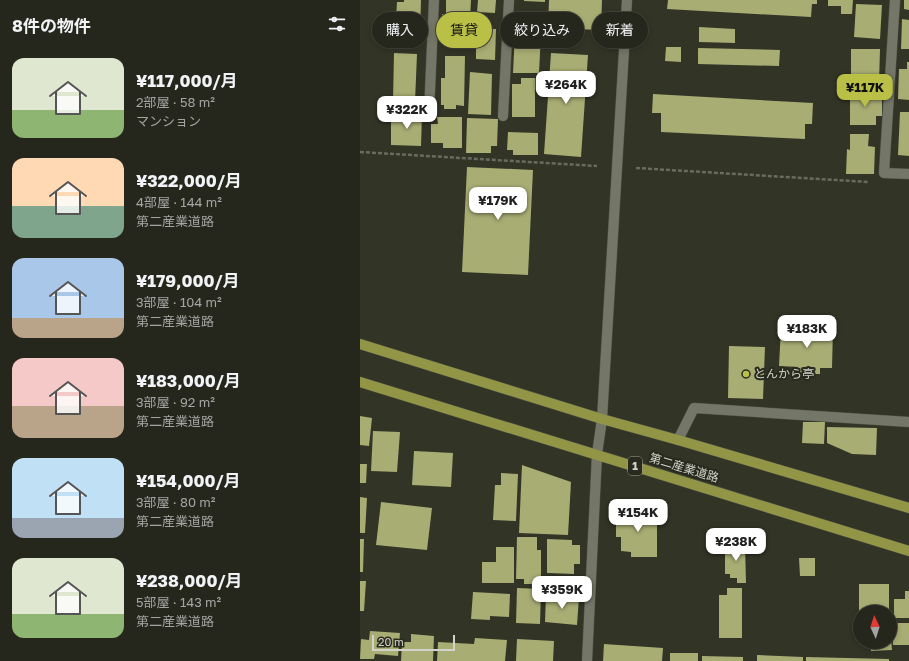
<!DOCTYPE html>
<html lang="ja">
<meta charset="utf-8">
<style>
:root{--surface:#26271c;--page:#323329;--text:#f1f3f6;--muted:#a4a5a3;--line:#42443b;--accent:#bac046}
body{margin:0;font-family:"Golos Text","Noto Sans JP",sans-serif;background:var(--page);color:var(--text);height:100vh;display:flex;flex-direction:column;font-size:15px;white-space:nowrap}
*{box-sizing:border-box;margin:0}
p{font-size:13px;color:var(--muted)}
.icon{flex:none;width:22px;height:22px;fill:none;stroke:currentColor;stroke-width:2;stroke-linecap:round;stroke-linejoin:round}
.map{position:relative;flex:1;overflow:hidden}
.drawer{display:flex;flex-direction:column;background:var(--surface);width:360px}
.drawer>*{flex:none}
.banner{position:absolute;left:12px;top:12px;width:380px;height:36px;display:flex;gap:8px}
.needle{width:26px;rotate:356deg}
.fabs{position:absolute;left:493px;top:605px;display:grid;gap:8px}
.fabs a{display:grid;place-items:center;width:44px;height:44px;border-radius:50%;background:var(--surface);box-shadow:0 2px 6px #0003,0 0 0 1px var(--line);font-size:20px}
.scale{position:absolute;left:12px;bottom:10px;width:83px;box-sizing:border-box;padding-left:4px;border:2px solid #d2d3cb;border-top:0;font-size:11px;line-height:14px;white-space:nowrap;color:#d2d3cb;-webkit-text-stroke:3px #282a1d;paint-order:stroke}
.price{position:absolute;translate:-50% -34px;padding:0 9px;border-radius:8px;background:#fff;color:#222;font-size:13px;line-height:26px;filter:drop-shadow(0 1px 2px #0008)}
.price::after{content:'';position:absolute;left:50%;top:24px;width:12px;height:9px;margin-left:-6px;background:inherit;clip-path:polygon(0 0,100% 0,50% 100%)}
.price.on{background:var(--accent);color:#111}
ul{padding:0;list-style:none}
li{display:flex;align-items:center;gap:12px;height:100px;padding:0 12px}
li span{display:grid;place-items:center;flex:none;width:112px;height:80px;border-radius:12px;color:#555}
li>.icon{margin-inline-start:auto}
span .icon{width:48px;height:48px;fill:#fffc;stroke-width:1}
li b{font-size:17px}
h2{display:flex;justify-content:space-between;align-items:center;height:48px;padding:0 12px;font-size:17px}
.tag{padding:0 14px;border-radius:18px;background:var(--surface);box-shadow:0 2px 6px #0003,0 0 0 1px var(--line);font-size:14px;line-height:36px}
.tag.on{background:var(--accent);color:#111}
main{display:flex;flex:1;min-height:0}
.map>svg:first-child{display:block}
.building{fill:#a8ad74}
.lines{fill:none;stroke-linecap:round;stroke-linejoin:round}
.lane-casing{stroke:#4e4f44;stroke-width:11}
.street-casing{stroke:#4e4f44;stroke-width:11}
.secondary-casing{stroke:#4e4f44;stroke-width:11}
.primary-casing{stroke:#4e4f44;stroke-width:11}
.path{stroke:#696b5f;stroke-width:2.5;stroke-dasharray:4 2;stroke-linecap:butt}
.lane{stroke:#747667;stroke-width:10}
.street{stroke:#747667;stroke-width:10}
.secondary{stroke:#747667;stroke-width:10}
.primary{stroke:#919545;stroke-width:10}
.poi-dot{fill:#bac046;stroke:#282a1d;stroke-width:1.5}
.labels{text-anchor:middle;stroke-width:4;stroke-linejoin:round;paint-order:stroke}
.shield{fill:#282a1d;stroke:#9fa097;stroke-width:1}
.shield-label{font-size:11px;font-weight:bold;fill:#d2d3cb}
.poi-label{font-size:12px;fill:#d2d3cb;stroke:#282a1d;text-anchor:start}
.street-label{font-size:12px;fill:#d2d3cb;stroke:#282a1d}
</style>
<main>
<section class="drawer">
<h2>8件の物件<svg class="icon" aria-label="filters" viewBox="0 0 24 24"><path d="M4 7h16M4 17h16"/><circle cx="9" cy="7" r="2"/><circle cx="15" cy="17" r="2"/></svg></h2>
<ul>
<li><span style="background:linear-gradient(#dfe7d0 65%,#8fb573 0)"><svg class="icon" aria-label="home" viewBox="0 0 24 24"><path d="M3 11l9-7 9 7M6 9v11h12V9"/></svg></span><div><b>¥117,000/月</b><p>2部屋 · 58 m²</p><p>マンション</p></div></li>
<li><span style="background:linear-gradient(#ffd9b3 60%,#7fa58c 0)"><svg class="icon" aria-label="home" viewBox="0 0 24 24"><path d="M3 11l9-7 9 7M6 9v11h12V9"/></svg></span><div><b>¥322,000/月</b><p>4部屋 · 144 m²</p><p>第二産業道路</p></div></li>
<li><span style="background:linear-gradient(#a9c7e8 75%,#b9a48a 0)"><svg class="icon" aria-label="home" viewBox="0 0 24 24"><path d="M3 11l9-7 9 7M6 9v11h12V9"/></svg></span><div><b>¥179,000/月</b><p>3部屋 · 104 m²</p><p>第二産業道路</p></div></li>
<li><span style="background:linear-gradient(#f6c9c9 60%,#b9a48a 0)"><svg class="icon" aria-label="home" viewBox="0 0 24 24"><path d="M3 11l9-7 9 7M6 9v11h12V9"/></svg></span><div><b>¥183,000/月</b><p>3部屋 · 92 m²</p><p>第二産業道路</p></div></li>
<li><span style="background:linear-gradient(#bfe0f5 75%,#9aa5b1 0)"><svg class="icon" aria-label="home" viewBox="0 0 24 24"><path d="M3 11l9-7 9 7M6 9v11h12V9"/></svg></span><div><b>¥154,000/月</b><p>3部屋 · 80 m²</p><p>第二産業道路</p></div></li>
<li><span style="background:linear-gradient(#dfe7d0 70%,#8fb573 0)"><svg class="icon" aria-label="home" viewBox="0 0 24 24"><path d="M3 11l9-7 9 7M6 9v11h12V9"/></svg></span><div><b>¥238,000/月</b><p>5部屋 · 143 m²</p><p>第二産業道路</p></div></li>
</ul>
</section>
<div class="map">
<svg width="549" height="661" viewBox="0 0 549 661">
<rect width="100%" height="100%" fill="#323426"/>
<g class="building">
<path d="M44 0H61L60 35 35 34 37 2H44Z"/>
<path d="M86 0H111L109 40H99V45L81 44 82 14H86Z"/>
<path d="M118 0H136L135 13 117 12Z"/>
<path d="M164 0H185V2L164 1Z"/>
<path d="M189 0H242L241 30 188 28Z"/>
<path d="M308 0H457V4H452L451 17 307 9Z"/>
<path d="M468 0H493L492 14H481V6H468Z"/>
<path d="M544 0H549V10L544 9Z"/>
<path d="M496 4 522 5 520 39 494 37Z"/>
<path d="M542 19 549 20V49H541Z"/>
<path d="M339 27 375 29V43L339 42Z"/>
<path d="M116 29H136L135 60 116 59Z"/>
<path d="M155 32 181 33 179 73H153Z"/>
<path d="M306 47H321V62L305 61Z"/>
<path d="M338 48 420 50 419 66 338 64Z"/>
<path d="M491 49H520L519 84 491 83Z"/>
<path d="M34 53 57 54 55 102 33 101Z"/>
<path d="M191 53 228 55 221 157 184 154Z"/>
<path d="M85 56H105L104 106 96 105V109H84V105H81V78H85Z"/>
<path d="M547 62H549V100L538 99 539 69H547Z"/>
<path d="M110 72 132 74 131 115 108 114Z"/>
<path d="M161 78H175V117H152V84H161Z"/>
<path d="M490 91H517V100H522V116H516V125H490Z"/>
<path d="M293 94 453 103 452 124H445V139L301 132V113H292Z"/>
<path d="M540 112H549V156L538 155Z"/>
<path d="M39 114 62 115 61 146 31 145V119H39Z"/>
<path d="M77 117H102V148H83V143H71V124H78Z"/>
<path d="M107 118 138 119 137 146H131V153H106Z"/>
<path d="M148 132 178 133V155H153V150H147Z"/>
<path d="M490 134H509L508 146 515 147 514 174H486L487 149 490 150Z"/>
<path d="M107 167 173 170 168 275 102 272Z"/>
<path d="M421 328 473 329 472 368H460V374H438V367L419 366Z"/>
<path d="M369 346 405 347 403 399 368 398Z"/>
<path d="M0 416 12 418 9 446 0 445Z"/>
<path d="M443 422H465L464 444 442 443Z"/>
<path d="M467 427 517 428 516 455 492 454 467 443Z"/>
<path d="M13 431 40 432 37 472 11 471Z"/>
<path d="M54 451 93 453 91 487 52 485Z"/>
<path d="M0 464H7L6 483H0Z"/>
<path d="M162 465 211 482 208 535 159 533Z"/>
<path d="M141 473 158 474 156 521 133 520 135 485H141Z"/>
<path d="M0 497 7 498 5 533H0Z"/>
<path d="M21 502 72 508 67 550 16 545Z"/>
<path d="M256 511H297V557H271V552L261 551V537H256Z"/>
<path d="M157 537H177V550H181V584H164V579H156Z"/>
<path d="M0 539H4L3 572H0Z"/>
<path d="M187 539 212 540V545H220V564H214V574L187 573Z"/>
<path d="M365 545H385L386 583H377V578H370V574H365Z"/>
<path d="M136 547H154V583H122V562H136Z"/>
<path d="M439 558H455V576H440Z"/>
<path d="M0 581H6L4 611H0Z"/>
<rect x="499" y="584" width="30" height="28"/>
<path d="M157 588 181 589 180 624 156 623Z"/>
<path d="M367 588H382V638H359V595H367Z"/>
<path d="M545 591H549V618H534V599H545Z"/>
<path d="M113 592 150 594 149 617 130 616V620L111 619Z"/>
<path d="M186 595 219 597 217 625 185 622Z"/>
<rect x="533" y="623" width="16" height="22"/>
<path d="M10 631 40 633 38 656 15 654 14 659H0L1 639 9 640Z"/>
<path d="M51 634 74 636 73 661H41L42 642H51Z"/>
<path d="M115 638 147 640 145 661H77L78 642 114 644Z"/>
<path d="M530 638H531L532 650 511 651 510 642H530Z"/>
<path d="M157 639 194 641 193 661H156Z"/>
<path d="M244 644 303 648 302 661H243Z"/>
<rect x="310" y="653" width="28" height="8"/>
<path d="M397 655 443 657V661H397Z"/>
<path d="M342 656 383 657V661H342Z"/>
<path d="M446 657 529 659V661H446Z"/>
</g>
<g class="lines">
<g class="lane-casing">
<g id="lane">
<path d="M535 0 524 173 549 174"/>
<path d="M69 113 74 0"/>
<path d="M143 116 149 0"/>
</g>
</g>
<g class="street-casing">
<path id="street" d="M318 440 334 408 549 422"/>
</g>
<g class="secondary-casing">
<path id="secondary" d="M227 661 237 454 242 419 267 0"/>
</g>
<g class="primary-casing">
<g id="primary">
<path d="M0 344 242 419 318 440 549 508"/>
<path d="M0 382 549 551"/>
</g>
</g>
<g class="path">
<path d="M0 152 237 166"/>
<path d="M276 168 509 182"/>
</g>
<use href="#lane" class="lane"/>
<use href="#street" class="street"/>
<use href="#secondary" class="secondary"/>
<use href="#primary" class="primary"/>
</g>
<circle class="poi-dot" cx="386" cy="374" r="4"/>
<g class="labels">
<rect class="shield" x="268" y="457" width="14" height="18" rx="3"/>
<g class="shield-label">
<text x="275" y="470">1</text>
</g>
<g class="poi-label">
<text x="394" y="378">とんから亭</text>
</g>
<g class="street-label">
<text transform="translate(324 468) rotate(17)" y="4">第二産業道路</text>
</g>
</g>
</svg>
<div class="fabs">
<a><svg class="needle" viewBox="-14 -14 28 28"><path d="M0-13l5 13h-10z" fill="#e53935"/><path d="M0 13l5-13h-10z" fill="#a4a5a3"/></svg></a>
</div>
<div class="scale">20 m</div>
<b class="price" style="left:206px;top:105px">¥264K</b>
<b class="price on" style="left:505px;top:108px">¥117K</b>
<b class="price" style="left:47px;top:130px">¥322K</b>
<b class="price" style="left:138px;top:221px">¥179K</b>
<b class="price" style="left:447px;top:349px">¥183K</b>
<b class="price" style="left:278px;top:533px">¥154K</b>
<b class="price" style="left:376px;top:562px">¥238K</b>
<b class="price" style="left:202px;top:610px">¥359K</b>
<div class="banner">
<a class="tag">購入</a>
<a class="tag on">賃貸</a>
<a class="tag">絞り込み</a>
<a class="tag">新着</a>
</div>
</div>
</main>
